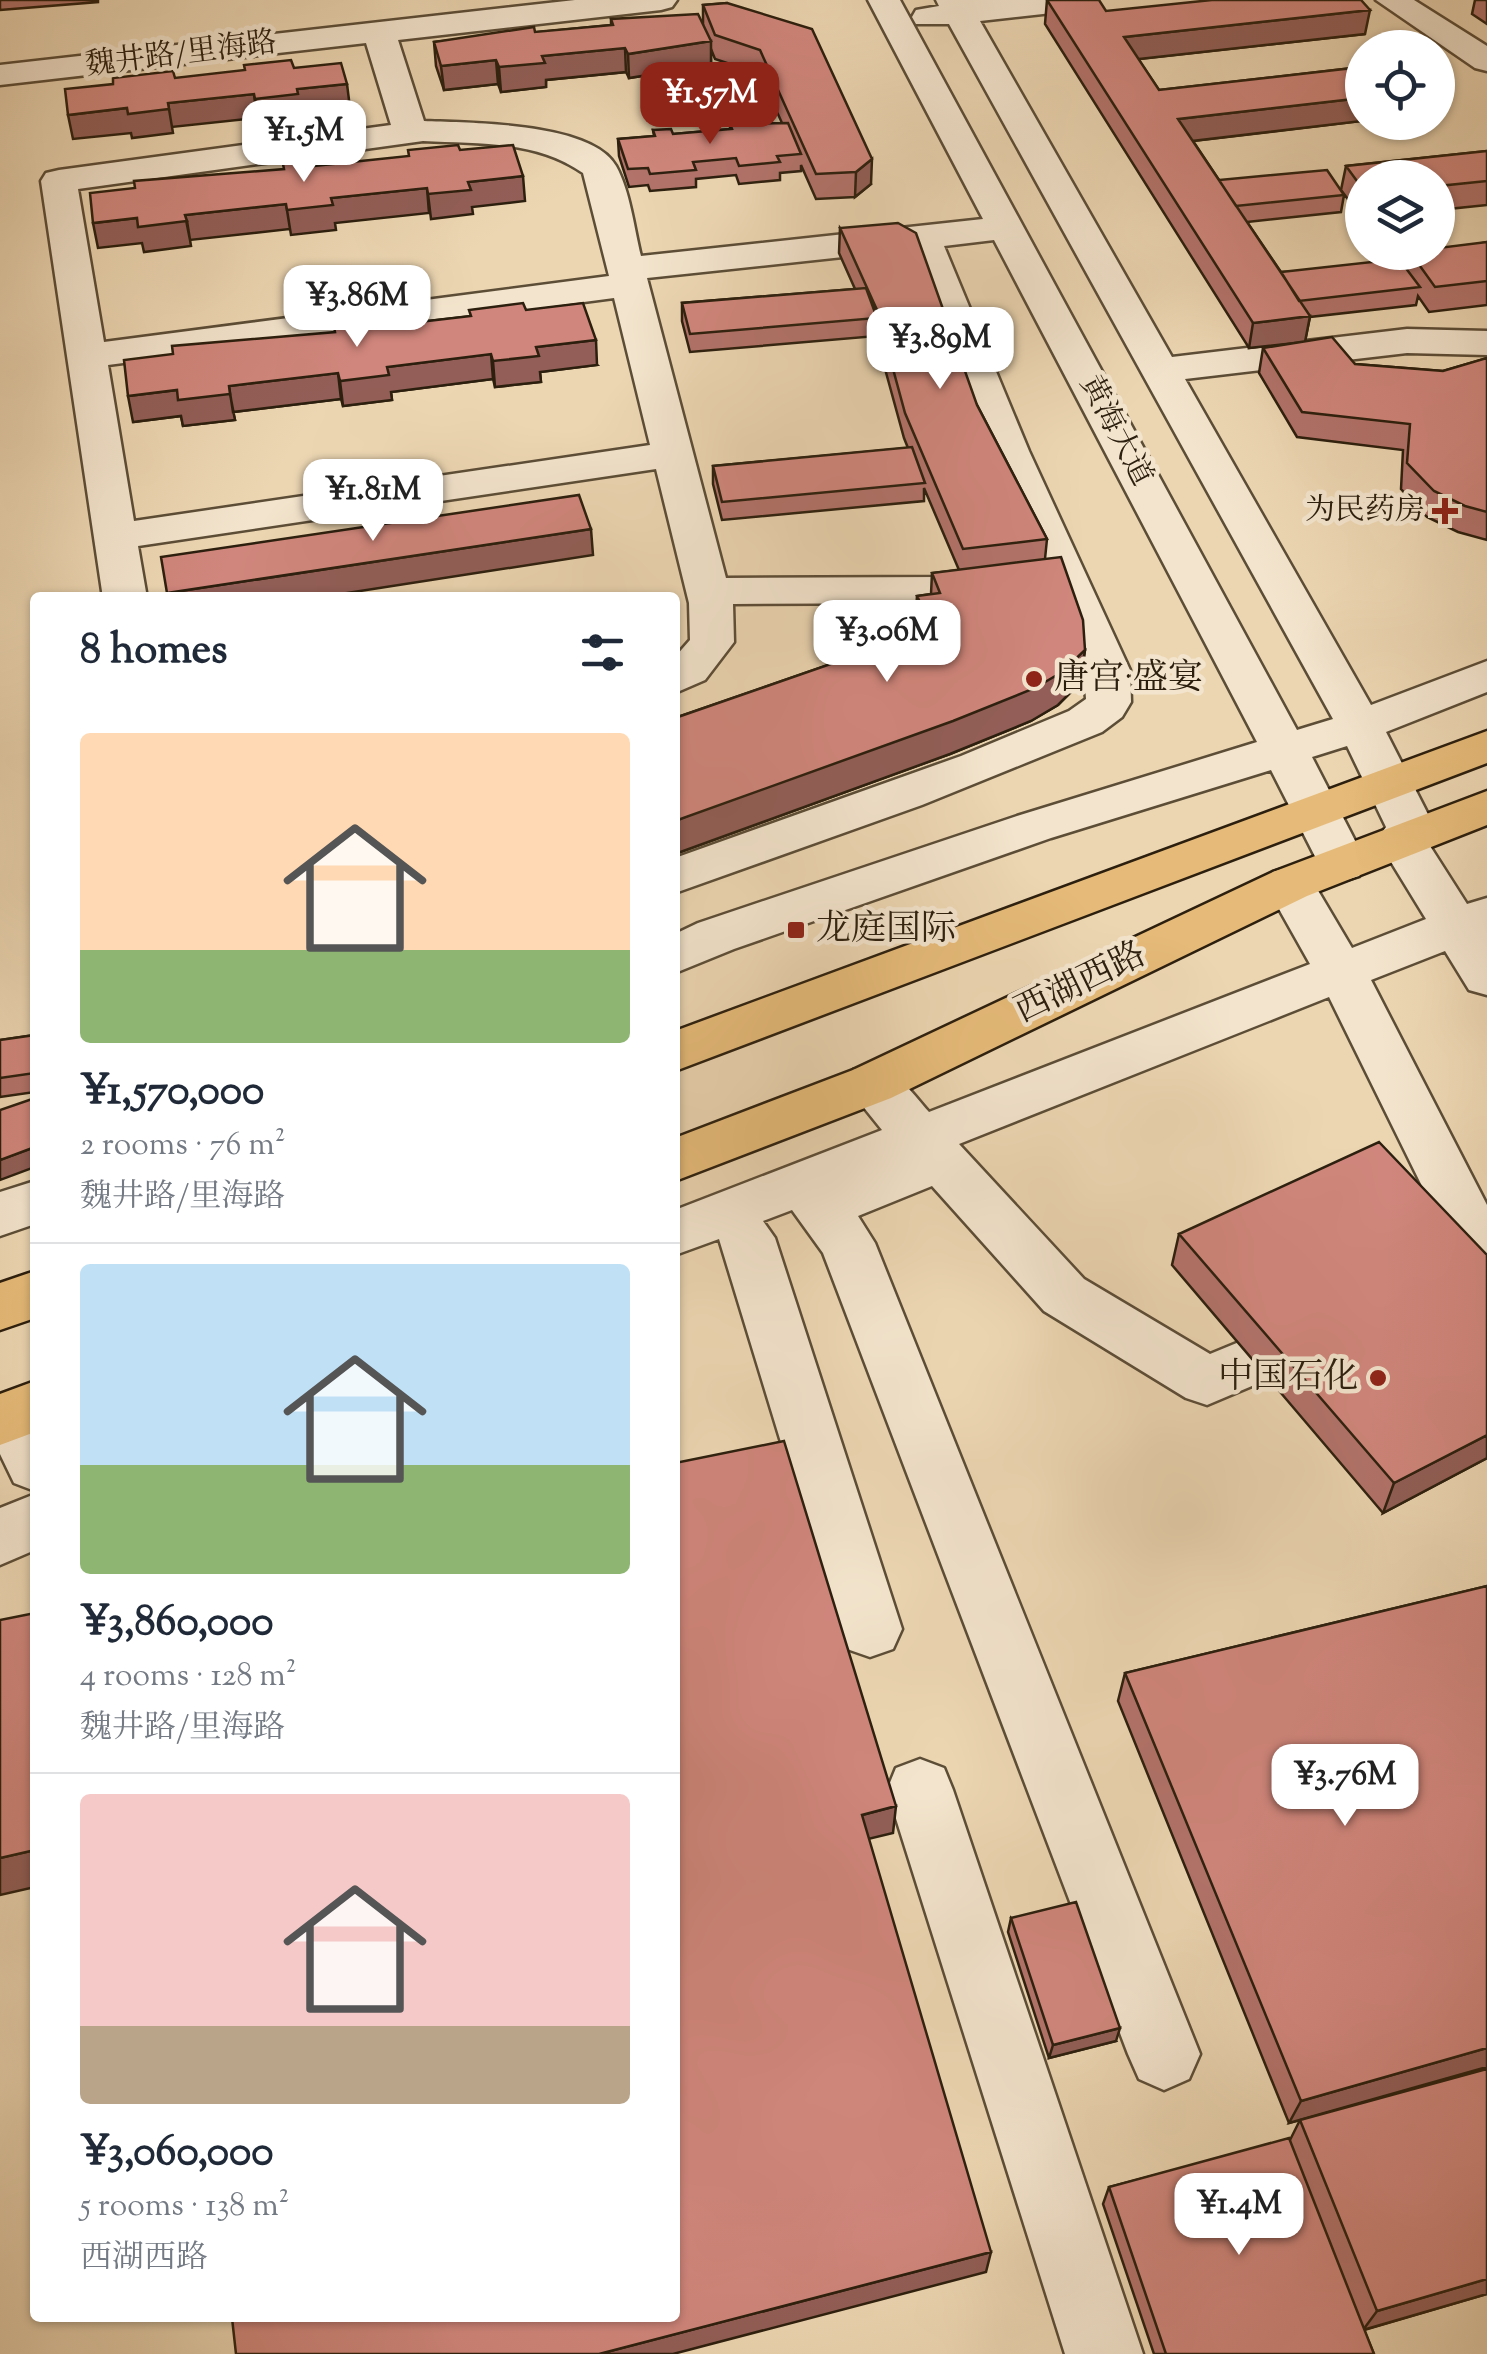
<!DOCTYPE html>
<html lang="en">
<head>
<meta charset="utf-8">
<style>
	:root { --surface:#fff; --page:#f6f6f7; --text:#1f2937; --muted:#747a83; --line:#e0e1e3; --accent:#8f2418 }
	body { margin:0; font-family:"Sorts Mill Goudy","Noto Serif SC",serif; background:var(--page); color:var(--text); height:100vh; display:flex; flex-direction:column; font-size:38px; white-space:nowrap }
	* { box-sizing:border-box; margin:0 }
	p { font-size:32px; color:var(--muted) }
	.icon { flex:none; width:55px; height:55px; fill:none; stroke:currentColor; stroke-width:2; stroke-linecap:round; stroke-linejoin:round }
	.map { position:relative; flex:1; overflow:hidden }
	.drawer { position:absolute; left:30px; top:592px; width:650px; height:1730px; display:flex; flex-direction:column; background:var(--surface); border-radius:10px; box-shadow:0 2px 8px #0004 }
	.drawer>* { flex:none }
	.fabs { position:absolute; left:1345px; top:30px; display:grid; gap:20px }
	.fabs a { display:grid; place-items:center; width:110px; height:110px; border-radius:50%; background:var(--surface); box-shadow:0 2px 8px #0004; font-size:50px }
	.price { position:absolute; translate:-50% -85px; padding:0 22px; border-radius:20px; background:#fff; color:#222; font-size:32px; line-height:65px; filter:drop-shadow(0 2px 5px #0008) }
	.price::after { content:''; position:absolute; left:50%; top:60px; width:30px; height:22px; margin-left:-15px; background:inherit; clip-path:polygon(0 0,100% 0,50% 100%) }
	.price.selected { background:var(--accent); color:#fff }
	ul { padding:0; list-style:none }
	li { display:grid; align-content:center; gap:20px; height:530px; padding:0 50px }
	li+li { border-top:2px solid var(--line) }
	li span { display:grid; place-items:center; height:310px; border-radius:10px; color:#555 }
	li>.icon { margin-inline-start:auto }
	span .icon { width:180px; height:180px; fill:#fffc; stroke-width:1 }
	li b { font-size:42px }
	h2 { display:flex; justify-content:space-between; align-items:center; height:120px; padding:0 50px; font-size:42px }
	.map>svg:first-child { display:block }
</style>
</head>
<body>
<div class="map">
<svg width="1487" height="2354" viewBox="0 0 1487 2354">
	<rect width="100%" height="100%" fill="#ecd6b2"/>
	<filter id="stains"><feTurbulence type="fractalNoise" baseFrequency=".002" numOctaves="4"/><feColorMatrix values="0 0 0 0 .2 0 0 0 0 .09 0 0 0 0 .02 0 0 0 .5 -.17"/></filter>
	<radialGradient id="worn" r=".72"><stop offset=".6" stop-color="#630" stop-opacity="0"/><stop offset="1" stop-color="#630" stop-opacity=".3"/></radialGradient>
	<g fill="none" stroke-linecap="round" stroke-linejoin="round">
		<defs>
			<path id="minor" d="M575,0h102l-5,7 -11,3 -263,30 26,81c45,2 168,1 192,45 14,25 18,62 25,90l342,-37 -115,-219h32l397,730 36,-11 -384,-695h-33l-4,-7 4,-7 23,-4 -3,-6h159l-5,7 -11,3 -99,11 192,336 235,-28 80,2v24l-80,-2 -222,26 186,326 116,-44v31l-101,40 52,102 -8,12 37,58 20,-6v97l-18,-5 -24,-39 -74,29 116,225v78l-59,25 -20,-7 -9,-16 9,-16 45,-20 -124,-252 -370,147 125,135 126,75 112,-46 20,6 9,17 -9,17 -135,57 -21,-7 -142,-87 -112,-125 -74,30 17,27 325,811 -11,25 -25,11 -25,-11 -11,-25 -305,-801 -31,-43 -29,11 12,17 127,391 -9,20 -23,8 -23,-8 -9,-20 -119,-390 -44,16v-45l207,-80 -37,-46 8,-14c37,-11 53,16 76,42l381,-148 -45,-80 8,-12 17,-5 17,5 45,76 74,-29 -49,-80 9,-12 -39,-81 -35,11 55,107 -8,12 -17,5 -17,-5 -54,-106 -220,68 -317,111 -59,24v-39l23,-11 319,-107 240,-74 -263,-502 -50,6 85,205 101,219 1,32 -9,15 -20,15 -180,73 -247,88v-35l286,-102 108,-45 17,-12 -2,-29 -97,-219 -79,-201 -261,28 79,300 216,-1 63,-6 15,4 7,9 -7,9 -78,10 -209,1 1,38 -29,38 -30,13v-36l15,-17 -1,-37 -33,-134 -518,77 9,52h-44l-62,-417 5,-8 13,-3 332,-45 -25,-82 -366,42v-20zM423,141c56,3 113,-1 160,32l26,103 -505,66 -26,-153zM614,298l36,147 -516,76 -26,-156z
				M1376,0h38l73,46v25l-12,-3z
				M35,1181v43l-35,12v-44z
				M13,1390l22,9v92l-21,-8 -14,-29v-59z
				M35,1494v56l-35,15v-57z
				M920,1759l24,9 9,22 190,564h-78l-178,-564 9,-22z"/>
			<path id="major" d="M1487,731v32l-812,308v-40z
				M1487,791v34l-180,71 -416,202 -216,83v-43l178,-68 420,-198z
				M35,1271v47l-35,12v-47z
				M35,1381v51l-35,13v-51z"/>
		</defs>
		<use href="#minor" stroke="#5c4d37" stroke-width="5"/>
		<use href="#major" stroke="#2c1f0e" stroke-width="5"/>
		<use href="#minor" fill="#f3e4cd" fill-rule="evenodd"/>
		<use href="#major" fill="#e6bb79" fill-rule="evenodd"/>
	</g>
	<path fill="#b3736b" stroke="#2c1f0e" stroke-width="2.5" d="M0,0h98v2l-98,8z
		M1047,0l59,11 259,23 -227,25 21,31 203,-23v54l-169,20 26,39 125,15 -3,17 -94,10 34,50 124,-5 4,-15h29l49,-10v63l-58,7 -11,-16 -2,9 -106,12 -5,24 50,23 88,7 44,-13v182l-29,-8 -31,-15 -26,-28 2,-39 -106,-13 -38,-64 4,-25 27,-5 -41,5 -204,-324z
		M1475,0h12v24l-15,-10z
		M727,3l144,181 -16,13 -39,2 -15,-34v6l-21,2v7l-41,4 -3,-9 -40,4v8l-46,4 -2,-6 -19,2 -10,-31 -1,-17 36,-3 -1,-6 20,4 57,-5v-5l52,-1 -22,-49 -45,-15 -4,-10v16l-82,13 -3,-6 -80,8v7l-45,5 -3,-8 -54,6 -8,-24 -2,-24 177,-17v-6l92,5v-19z
		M1487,151v54l-49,5v-32h-76v40l-21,-28 5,-24z
		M840,228l137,177 70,134 -2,20 40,91 -5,33 -22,22 -27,16 -81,33 -275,100v-136l214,-74 1,-12 25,-6 2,-30 14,-2 1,-21 27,-3 -35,-82v13l-202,19 -9,-36v-18l195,-18 -4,-10 -28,-102 -186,16 -8,-31v-18l173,-14 -16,-36z
		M526,310l71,55 -57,7 1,10 -46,5 -2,-8 -102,13 1,8 -49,6 -2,-7 -108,13 2,8 -52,6 -2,-10 -48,6 234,-94z
		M35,1035v57l-35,5v-57z
		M1179,1234l308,21v203l-104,55 -211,-248z
		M1487,1586v481l-177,51 177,-49v225l-123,36 10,24h-220l-51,-150 6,-17 181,-47 10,-20 -11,3 -171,-422 7,-28z
		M1011,1918l105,123 -67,17 -41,-126z"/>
	<path fill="#925e57" stroke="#2c1f0e" stroke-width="2.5" d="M1370,10l-5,24 -244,27 3,-24z
		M711,41v24l-82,13 -1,-24z
		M625,48l1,24 -80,8v7l-45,5 -2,-25 43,-11z
		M496,60l2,24 -54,6 -3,-24z
		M347,84l3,24 -49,5 1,6 -43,4 -4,-24 42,-10z
		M254,94l3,24 -85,9 -4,-24z
		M1362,98v23l-187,22 3,-24z
		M127,108l42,1 4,24 -41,5 -1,-5 -58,6 -5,-24z
		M872,159l-1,25 -16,13 1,-25z
		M523,176l2,25 -53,6 1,7 -42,5 -3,-25 40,-12z
		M427,188l2,25 -94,10 1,7 -45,5 -4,-25 44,-12z
		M286,204l4,25 -100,11 -5,-25z
		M137,218l50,3 4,25 -47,6 -2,-9 -44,5 -5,-25z
		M1310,316l-5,26 -56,6 4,-25z
		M596,340l1,25 -57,7 1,10 -46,5 -2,-26 43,-14z
		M491,354l2,25 -102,13 1,8 -49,6 -3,-25 47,-14z
		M338,373l3,26 -108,13 -4,-26z
		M177,390l53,4 5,26 -52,6 -2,-10 -48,6 -5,-26z
		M591,529l2,26 -278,43h-147l-1,-5z
		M945,604l-3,33 -22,3 3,-32z
		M1085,650l-5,33 -22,22 -27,16 -81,33 -275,100v-33z
		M35,1147v20l-35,13v-20z
		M1487,1435v23l-104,55 11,-30z
		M896,1806l-3,27 -33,8 2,-26z
		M35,1850v37l-35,8v-37z
		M1120,2028l-4,13 -67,17 4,-13z
		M1487,2048v19l-198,56 12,-22z
		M991,2252l-5,20 -313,82h-74z
		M1487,2279v15l-124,36 14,-19z"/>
	<path fill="#d0867c" stroke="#2c1f0e" stroke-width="2.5" d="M1047,0h52l7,11 106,-11h149l9,10 -246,27 35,53 203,-23v31l-184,21 132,197 -57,7z
		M727,3l85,26 60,130 -16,13 -40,2 -56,-124 -45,-15 -12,-30z
		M698,14l13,27 -83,13 -3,-6 -83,8 3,7 -46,4 -3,-7 -55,6 -7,-24 100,-15 1,5 78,-7 -2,-6z
		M291,60l3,8 47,-5 6,21 -50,5 1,5 -43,5 -1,-5 -86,9 1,6 -41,5 -1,-6 -59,7 -3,-26 48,-5v-6l60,-7 2,7 70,-8 -1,-5z
		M788,123l13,31 -24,2 3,6 -41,4 -3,-8 -43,4 3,8 -46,4 -2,-6 -20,1 -10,-30 37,-3 -2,-6 18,-1 2,5 59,-5 -2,-5z
		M458,145l2,5 53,-5 10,31 -55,6 3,8 -43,4 -1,-6 -96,10 2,7 -46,5 -1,-6 -101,11 2,6 -49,6 -1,-9 -44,5 -3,-30 45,-5 -1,-7 150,-12 -1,-5 30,-3v5l96,-10 -1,-6z
		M1487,151v30l-49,5v-8h-76v10l-16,-22z
		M1327,170l17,25 -108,11 -17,-26z
		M898,223l18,10 61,172 70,134 -84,10 -58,-136 -28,-103 -37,-82z
		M1487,242v39l-52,6 -25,-35h28v-4z
		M1399,259l21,28 -121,14 -18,-29z
		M866,288l11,30 -187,16 -8,-31z
		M523,303l3,7 57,-7 13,37 -60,7 3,9 -46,5 -2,-7 -104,13 2,8 -49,6 -2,-8 -109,13 1,8 -52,6 -1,-10 -49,6 -4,-36 49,-6 -1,-8 163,-14 -1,-6 32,-4 1,6 104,-12 -2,-6z
		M1332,337l23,27 88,7 44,-13v154l-22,-6 -31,-15 -27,-28 3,-39 -108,-12 -39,-64z
		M912,447l13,36 -203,19 -9,-36z
		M579,495l12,34 -424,64 -6,-36z
		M1061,557l22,63 2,30 -23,22 -27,16 -82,33 -278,100v-103l222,-77 -7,-9 60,-16 -5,-12 -22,4 -6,-12 23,-3 -8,-20z
		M35,1035v38l-35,5v-38z
		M35,1098v49l-35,13v-50z
		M1379,1142l108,113v180l-93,48 -215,-249z
		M784,1441l112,365 -34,9 129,437 -392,102h-363l-4,-36h443v-855z
		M1487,1586v462l-186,53 -176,-428z
		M35,1613v237l-35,8v-238z
		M1076,1902l44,126 -67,17 -42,-127z
		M1487,2069v210l-110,32 -77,-191z
		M1289,2138l85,216h-208l-57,-167z"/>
	<g fill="#8f2418" stroke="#f3e4cd" stroke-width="4">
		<path d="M1440 496h10v10h10v10h-10v10h-10v-10h-10v-10h10z"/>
		<circle cx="1034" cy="679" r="10"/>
		<rect x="786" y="920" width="20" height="20" rx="5"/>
		<circle cx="1378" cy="1378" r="10"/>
	</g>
	<g text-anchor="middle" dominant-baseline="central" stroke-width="9" stroke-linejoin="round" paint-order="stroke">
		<g font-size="30" fill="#2c1f0e" stroke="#f3e4cd">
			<text transform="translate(181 55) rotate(-7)">魏井路/里海路</text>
			<text transform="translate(1115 431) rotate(62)">黄海大道</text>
		</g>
		<g font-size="30" fill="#2c1f0e" stroke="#f3e4cd" text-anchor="end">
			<text x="1425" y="511">为民药房</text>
		</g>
		<g font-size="35" fill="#2c1f0e" stroke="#f3e4cd" text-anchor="start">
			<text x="1054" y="679">唐宫·盛宴</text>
			<text x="816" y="930">龙庭国际</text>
			<text x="1358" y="1378" text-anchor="end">中国石化</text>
		</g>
		<g font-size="35" fill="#2c1f0e" stroke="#f3e4cd">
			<text transform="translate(1081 984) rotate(-26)">西湖西路</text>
		</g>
	</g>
	<rect width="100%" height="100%" filter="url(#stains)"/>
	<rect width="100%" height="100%" fill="url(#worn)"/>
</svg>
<div class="fabs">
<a><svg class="icon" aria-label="locate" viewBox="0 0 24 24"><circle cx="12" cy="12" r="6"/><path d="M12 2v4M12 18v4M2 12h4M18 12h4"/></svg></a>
<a><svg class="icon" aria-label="layers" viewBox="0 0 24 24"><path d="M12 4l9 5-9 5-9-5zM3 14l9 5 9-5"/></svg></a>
</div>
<b class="price selected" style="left:710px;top:147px">¥1.57M</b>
<b class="price" style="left:304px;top:185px">¥1.5M</b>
<b class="price" style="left:357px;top:350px">¥3.86M</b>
<b class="price" style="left:940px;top:392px">¥3.89M</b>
<b class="price" style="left:373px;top:544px">¥1.81M</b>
<b class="price" style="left:887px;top:685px">¥3.06M</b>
<b class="price" style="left:1345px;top:1829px">¥3.76M</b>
<b class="price" style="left:1239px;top:2258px">¥1.4M</b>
<section class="drawer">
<h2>8 homes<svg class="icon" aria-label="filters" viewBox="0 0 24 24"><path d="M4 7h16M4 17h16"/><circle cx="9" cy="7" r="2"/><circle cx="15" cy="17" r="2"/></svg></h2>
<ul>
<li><span style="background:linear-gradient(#ffd9b3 70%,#8fb573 0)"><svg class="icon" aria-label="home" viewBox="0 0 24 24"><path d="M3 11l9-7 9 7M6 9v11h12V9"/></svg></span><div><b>¥1,570,000</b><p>2 rooms · 76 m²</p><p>魏井路/里海路</p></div></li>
<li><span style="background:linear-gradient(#bfe0f5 65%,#8fb573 0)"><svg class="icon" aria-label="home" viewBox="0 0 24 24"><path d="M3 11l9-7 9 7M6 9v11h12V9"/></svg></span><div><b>¥3,860,000</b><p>4 rooms · 128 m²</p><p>魏井路/里海路</p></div></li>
<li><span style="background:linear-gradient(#f6c9c9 75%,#b9a48a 0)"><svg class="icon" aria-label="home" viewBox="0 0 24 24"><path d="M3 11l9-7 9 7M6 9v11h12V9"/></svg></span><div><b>¥3,060,000</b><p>5 rooms · 138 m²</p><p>西湖西路</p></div></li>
</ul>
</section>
</div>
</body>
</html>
